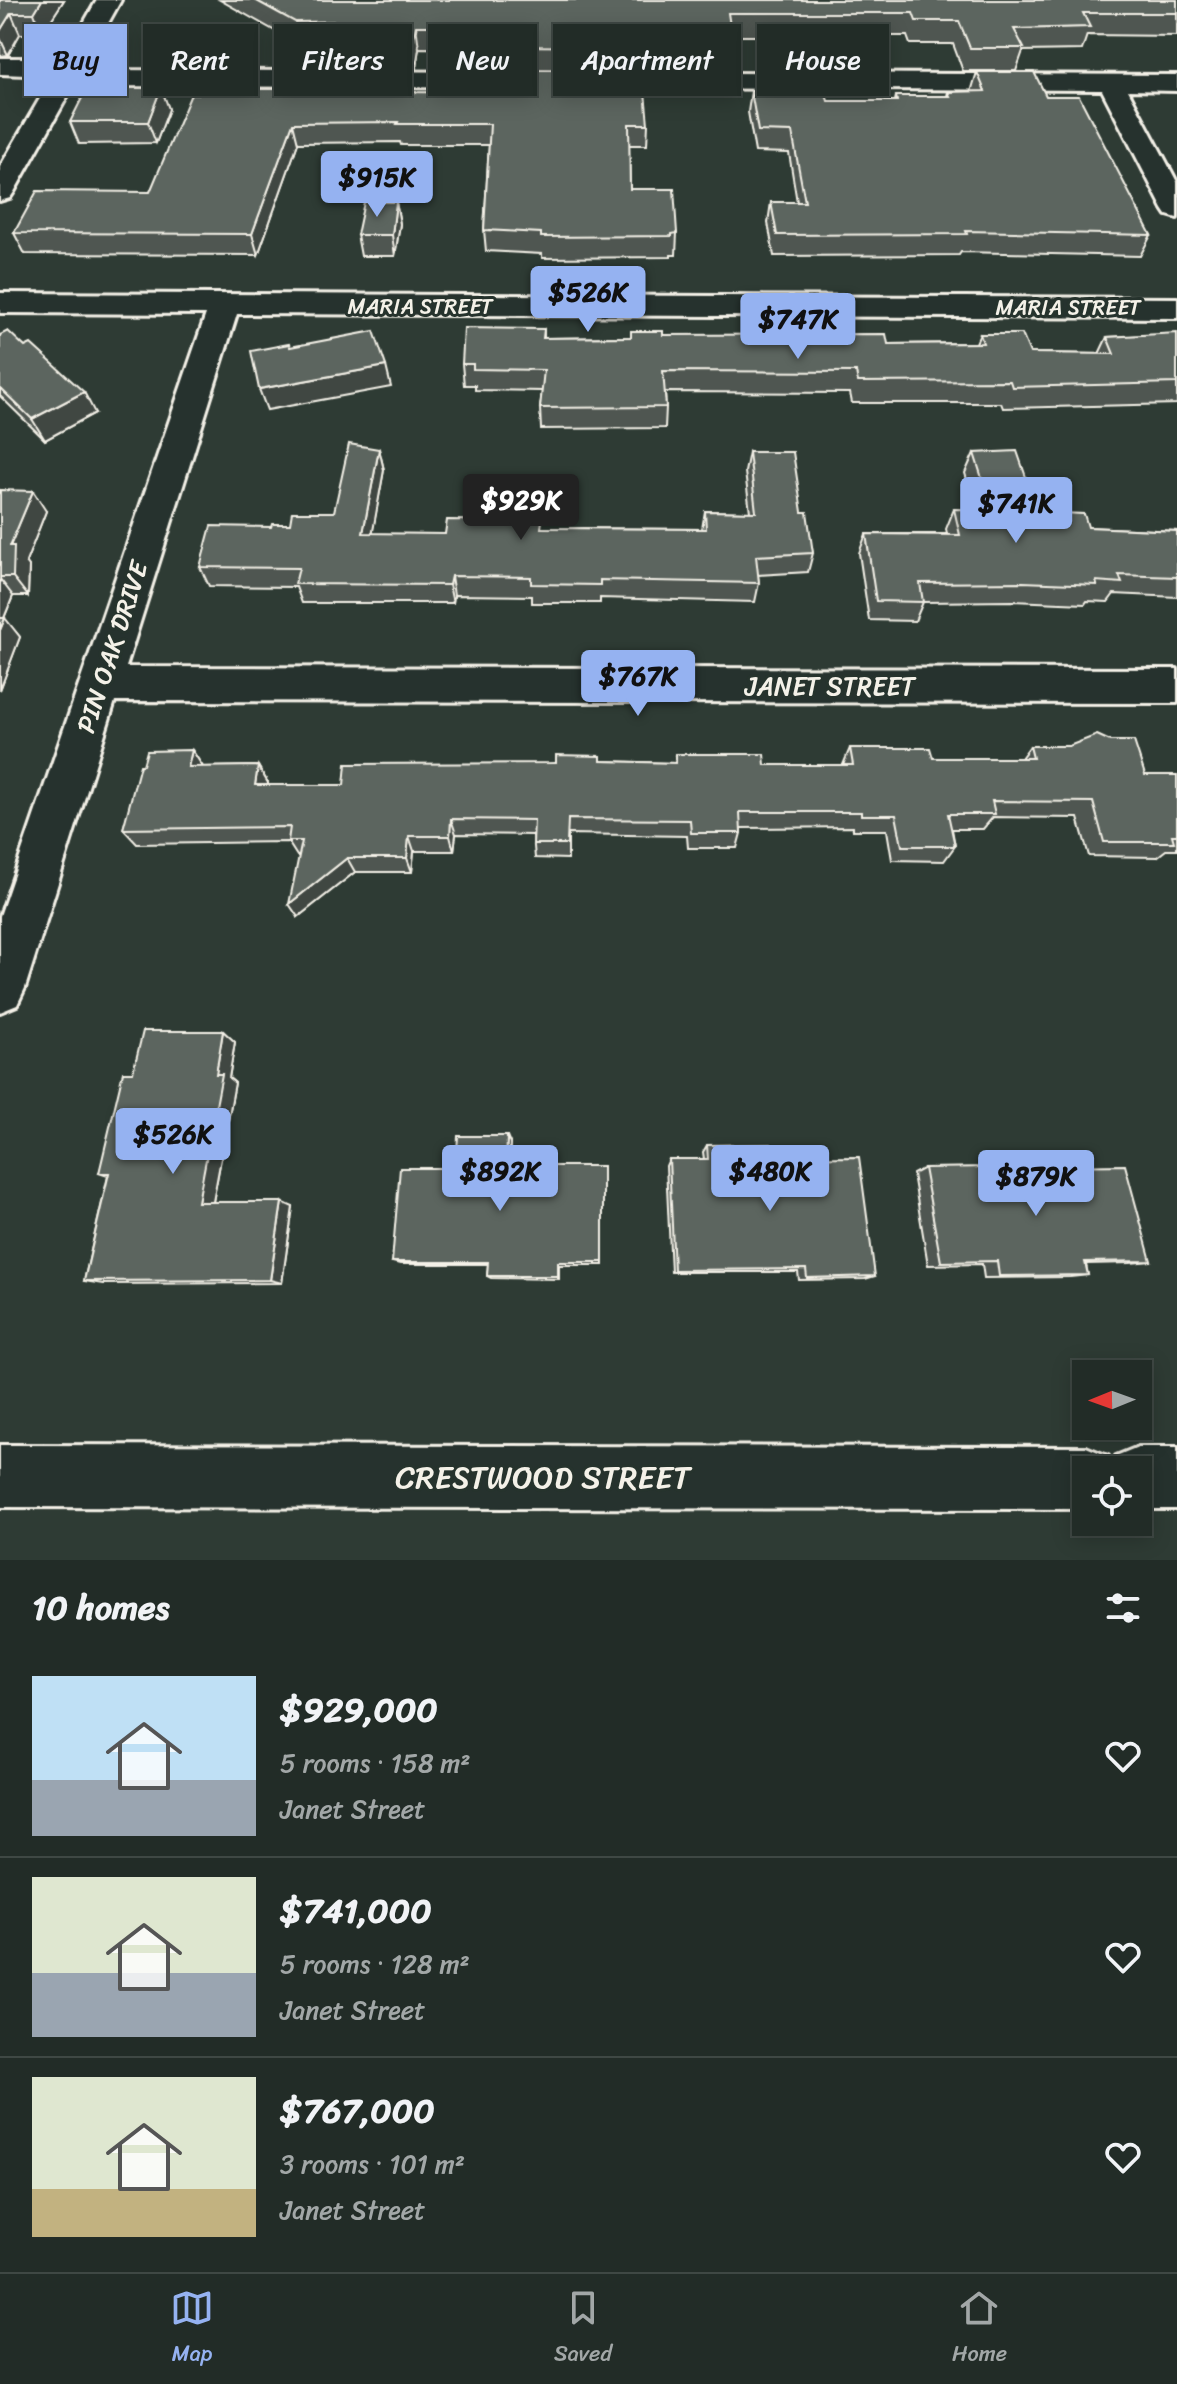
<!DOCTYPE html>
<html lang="en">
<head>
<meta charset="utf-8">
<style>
	:root { --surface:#222c27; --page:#2a342f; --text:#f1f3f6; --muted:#a2a7a7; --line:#3f4844; --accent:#95b2f1 }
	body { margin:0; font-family:Sriracha,sans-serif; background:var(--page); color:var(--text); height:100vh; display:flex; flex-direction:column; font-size:30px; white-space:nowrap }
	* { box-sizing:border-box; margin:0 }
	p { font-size:26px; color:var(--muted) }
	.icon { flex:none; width:44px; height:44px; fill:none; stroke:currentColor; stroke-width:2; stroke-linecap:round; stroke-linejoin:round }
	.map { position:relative; height:1560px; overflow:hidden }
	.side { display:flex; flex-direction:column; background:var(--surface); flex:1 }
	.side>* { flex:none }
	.banner { position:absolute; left:24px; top:24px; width:1130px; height:72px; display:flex; gap:16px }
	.needle { width:52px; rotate:269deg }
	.tools { position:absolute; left:1072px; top:1360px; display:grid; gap:16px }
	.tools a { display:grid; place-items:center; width:80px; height:80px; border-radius:0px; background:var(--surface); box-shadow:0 4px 20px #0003,0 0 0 2px var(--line); font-size:40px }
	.price { position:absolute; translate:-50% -68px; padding:0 18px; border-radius:8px; background:var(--accent); color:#111; font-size:26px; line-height:52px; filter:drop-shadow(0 2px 4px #0008) }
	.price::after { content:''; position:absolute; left:50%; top:48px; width:24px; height:18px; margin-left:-12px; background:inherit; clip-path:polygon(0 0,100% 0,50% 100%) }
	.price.active { background:#222; color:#fff }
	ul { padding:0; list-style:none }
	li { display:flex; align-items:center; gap:24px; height:200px; padding:0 32px }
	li+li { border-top:2px solid var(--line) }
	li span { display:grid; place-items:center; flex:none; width:224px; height:160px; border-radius:0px; color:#555 }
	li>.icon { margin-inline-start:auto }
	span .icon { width:96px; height:96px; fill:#fffc; stroke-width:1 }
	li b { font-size:34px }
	h2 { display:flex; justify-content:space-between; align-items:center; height:96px; padding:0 32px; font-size:34px }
	.tag { padding:0 28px; border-radius:0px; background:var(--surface); box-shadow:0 4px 20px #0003,0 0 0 2px var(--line); font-size:28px; line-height:72px }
	.tag.active { background:var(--accent); color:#111 }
	.tabs { display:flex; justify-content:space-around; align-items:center; height:112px; border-top:2px solid var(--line); background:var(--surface); font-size:22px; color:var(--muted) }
	.tabs a { display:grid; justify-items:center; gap:4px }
	.tabs .active { color:var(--accent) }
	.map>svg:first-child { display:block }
</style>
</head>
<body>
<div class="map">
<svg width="1177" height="1560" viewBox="0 0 1177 1560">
	<rect width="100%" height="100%" fill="#2e3b34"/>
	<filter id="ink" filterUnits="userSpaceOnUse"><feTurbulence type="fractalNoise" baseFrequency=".0125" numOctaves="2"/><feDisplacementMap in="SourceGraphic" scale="16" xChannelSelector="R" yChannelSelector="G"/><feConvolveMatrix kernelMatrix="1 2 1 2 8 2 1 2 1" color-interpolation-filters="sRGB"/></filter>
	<g filter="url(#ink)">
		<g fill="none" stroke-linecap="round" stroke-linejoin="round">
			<defs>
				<path id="minor" d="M97,0h24l-38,68 13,2 1081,5v16l-49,-1 49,92v36l-10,-3 -4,-6 -61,-119 -1006,-4 -20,-5 -62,111 -4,6 -10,3v-34l53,-91 -53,-2v-16h39l22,5z
					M0,293l1177,5v20l-940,-4 -111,353 1051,2v34l-1062,-2 -90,287 -8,17 -17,7v-96l206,-602 -206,-1z
					M0,1445l1086,2 22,9 4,9 4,-9 22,-9h39v62h-39v-39h-52v39l-1086,-2z"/>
			</defs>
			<use href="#minor" stroke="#f4f1e8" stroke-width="6"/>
			<use href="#minor" fill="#26332d" fill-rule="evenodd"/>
		</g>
		<path fill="#4f5751" stroke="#f4f1e8" stroke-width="2" d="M0,0h64l-22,34h-22l-12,21 -8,1z
			M220,0h957v36l-90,-1 -5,15 -59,1 -7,20h-53l-10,-27h-43l-3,-8h-178l-2,13 -86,1 -1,20 -142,-1 -1,-20 -78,-1 -3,20h-58l-4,-24 -54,1z
			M409,70l3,22 236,32 -1,21h-18l1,44 47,44 -1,22h-5v2l-129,1v-4l-56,-3 -2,-21 5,-85h-88l-1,-3 -102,1 -40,112 -233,-1 -11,-21 136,-41 83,-98 111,-5z
			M977,72l69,24 105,139 -11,21 -179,-4 -2,3 -185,1 -6,-33 3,-21h26l-8,-49 -34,-1 -7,-40 3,-21 77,10h67l1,-5h51l1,-4h23z
			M161,88l8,21 -13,34 -77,1 -9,-22z
			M396,202l4,22 -5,32h-34l-4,-21z
			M544,329v9l87,-1 32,-2 225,9 88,-1 4,-9 50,19 69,1 8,-17 70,-3v70l-174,4 -2,-5h-149l-2,-10 -185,-1 1,15 -1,21 -124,1 -1,-21 2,-17 -67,-1v-5h-11l-2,-21z
			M0,335l25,12 70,66 -50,27 -45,-44z
			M379,449l5,21 -12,64h73l97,-6 160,1 3,-18 45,1 -5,-40 4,-20 53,60 11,41 -5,19 -50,3 1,8 -4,19 -155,-4v5h-68v-7l-78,-1 -1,8h-151l-6,-16 -87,-1 -9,-19 71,-40 19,-3 44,-12z
			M974,453l64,59 50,15 89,4v66l-63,-3 -6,8 -21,-1 -2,3 -73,-3 -89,1 -8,19 -46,-1 -10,-67 7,-19h81l-1,-5 8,-20 22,1 -11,-37z
			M0,490l46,21 -20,51 3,4 -1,30h-15l-9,22 16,19 -20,53z
			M1030,746l115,29h32v75h-11l-9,7 -68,-1 -11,-38 -85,-1 -10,12h-31l3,17 -11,15 -52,-1 -5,-30h-34v-3l-112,1v5l-4,15h-49l-1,-12 -119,-2v25l-33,-1 -2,-23 -77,-1 -2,17h-40l-2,21h-57l-57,45 1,-61h-2l-9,-14 -151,2 -14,-15 20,-64 49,-15 11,17 55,-1 10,17v2h76l212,-22 45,-2 74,2 1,-9 89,11h78l7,-17 83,10h88z
			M223,1031l12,11 -6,36 6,5 -22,119 80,5 -11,76 -179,1 -19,-3 24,-105 -9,-3 34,-101z
			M510,1143l-1,23 94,96v3h-44v14l-68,-1 -4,-2 1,-12h-88l-8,-2 64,-94z
			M707,1145l65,13 103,118 -10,3 -66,1 -1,-8h-127l-5,-106 3,-7h35l-1,-7z
			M924,1168l227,93 -21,2 -44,1 2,11 -18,2 -86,1 -2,-14 -54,1 -15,-91z"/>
		<path fill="#404742" stroke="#f4f1e8" stroke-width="2" d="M42,0h22l-22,34 -8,-21z
			M11,13l9,21 -12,21 -8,-17v-7z
			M416,26l3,22 -3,20 -4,-22z
			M409,70l3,20 -4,23 -3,-21z
			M161,88l8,21 -13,34 -8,-21z
			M293,123l5,20 -40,112 -6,-21z
			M396,202l4,22 -5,32 -3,-21z
			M386,366l5,21 -124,23 -8,-21z
			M84,392l11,21 -50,27 -13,-21z
			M379,449l5,21 -15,83 -6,-20z
			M33,491l13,20 -20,51 3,4 -1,30 -15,-19 -3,-31z
			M451,576l3,19 -1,8 -4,-18z
			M0,579l13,17 -13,32z
			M5,618l15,19 -20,53v-60z
			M192,750l11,17h-15z
			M258,766l10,17 -3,18 -10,-16z
			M451,819l5,15 -2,17 -4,-15z
			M409,836l5,15 -2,21 -5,-14z
			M347,858l8,14 -57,45 -9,-13z
			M223,1031l12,11 -6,36 6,5 -23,124 -14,-5 18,-128z
			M507,1136l3,7 -1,29 -3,-6z
			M282,1202l11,5 -11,76 -12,-3z"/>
		<path fill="#5c655e" stroke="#f4f1e8" stroke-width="2" d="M0,0h42l-8,13h-23l-11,18z
			M255,0h922v13h-94l7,14 -76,2 10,19h-54l-11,-27h-43l-3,-8h-185l2,13 -91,1 2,20 -144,-1 1,-20h-82l-4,20 -58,-1 6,-24 -65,1z
			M349,69l60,1 -4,22 87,1 3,-23h148l5,54h-19l1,65h44l3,44 -5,1v2l-131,1v-4l-57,-3 6,-106h-93l1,-2 -105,1 -41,111 -238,-1 23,-42 113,1 41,-98h42l21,-2 1,-3h89z
			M977,72h57l12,24h33l72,139 -185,-4 1,3 -190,1 -6,-33h34l-13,-70 -34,-1 -7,-40h74l3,10h69l-1,-5h54l-2,-4 37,-1z
			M87,88h74l-13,34h-78z
			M364,202h32l-4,33h-35z
			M464,328l80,1 -1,9 88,-1v-6h32v4l223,-1 2,10 95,-1 -3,-9h42l8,19 84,1 -7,-17 70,-4v50l-165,4 -2,-6 -152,1 -2,-10 -193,-1 3,36 -126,1 4,-38 -71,-1v-5h-11z
			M8,331l17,16 6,-3 53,48 -52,27 -32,-31v-53z
			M374,331l12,35 -127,23 -8,-38 38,-7 1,3z
			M349,444l30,5 -16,84 82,1 2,-14 95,1 -1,7 165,1 -1,-18 51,1 -7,-60h44l9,60h5l6,41 -57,3 3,27 -159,-3v5l-69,-1v-7l-80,-1 -2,9 -154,-1 4,-16 -99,-1 11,-41 60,1 1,-3h18l2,-12h42z
			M1017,451l21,61 46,2 4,13 89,4v46l-58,-2 3,8 -26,-2 1,4 -74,-3 -103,1 3,19 -47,-1 -10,-67 94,1 -6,-26 38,1 -18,-57z
			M0,490l33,1 -23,55h4l-1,31h-13z
			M0,618h5l-5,12z
			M1097,735l13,6h24l11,34h32v60h-5l2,7h-70l-11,-40 -101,-1 3,13h-47l7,32h-53l-6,-31h-35v-3h-121l1,21h-50l-1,-13 -122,-1 -1,25h-34l1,-24 -83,-1 -1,17h-41l-2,22h-60l-58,46 13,-63h-14l2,-14 -167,2 17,-64h3l4,-14 45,-1 -4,17 70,-1 -3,19h89l2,-21 210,-1v-8l45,1v5l75,2v-9h88l1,11h88l-3,-17h80l3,10h100l-3,-12h39z
			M143,1031h80l-7,43h6l-24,128h84l-12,78 -186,1 25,-108h-10l24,-101h10z
			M458,1136h49l-1,30h97v96h-45v14h-71l1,-14h-96l8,-94h56z
			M771,1144l1,14 87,-1 16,119 -68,2 -1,-9 -132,1 -5,-111h39l-1,-14z
			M1125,1165l26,96 -66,1 3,13 -89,1 -2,-15 -56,1 -17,-94z"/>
	</g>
	<g text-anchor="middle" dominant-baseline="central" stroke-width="6" stroke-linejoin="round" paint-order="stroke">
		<g font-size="22" fill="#f4f1e8" stroke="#26332d">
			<text x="420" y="306">MARIA STREET</text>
			<text x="1068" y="307">MARIA STREET</text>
		</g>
		<g font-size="26" fill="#f4f1e8" stroke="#26332d">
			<text transform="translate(112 647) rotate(-72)">PIN OAK DRIVE</text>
			<text x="830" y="686">JANET STREET</text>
		</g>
		<g font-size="32" fill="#f4f1e8" stroke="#26332d">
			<text x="543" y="1477">CRESTWOOD STREET</text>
		</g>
	</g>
</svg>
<div class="tools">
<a><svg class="needle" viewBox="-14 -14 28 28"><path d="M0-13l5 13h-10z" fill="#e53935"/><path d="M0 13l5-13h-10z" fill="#a2a7a7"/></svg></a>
<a><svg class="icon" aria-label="locate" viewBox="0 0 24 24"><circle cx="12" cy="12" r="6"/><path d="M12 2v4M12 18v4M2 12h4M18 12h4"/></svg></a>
</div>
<b class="price" style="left:377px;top:219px">$915K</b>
<b class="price" style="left:588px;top:334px">$526K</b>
<b class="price" style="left:798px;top:361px">$747K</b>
<b class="price active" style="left:521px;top:542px">$929K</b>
<b class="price" style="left:1016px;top:545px">$741K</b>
<b class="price" style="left:638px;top:718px">$767K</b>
<b class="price" style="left:173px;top:1176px">$526K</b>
<b class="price" style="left:500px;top:1213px">$892K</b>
<b class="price" style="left:770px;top:1213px">$480K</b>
<b class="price" style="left:1036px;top:1218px">$879K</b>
<div class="banner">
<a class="tag active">Buy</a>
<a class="tag">Rent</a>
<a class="tag">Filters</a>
<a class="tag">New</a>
<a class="tag">Apartment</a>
<a class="tag">House</a>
</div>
</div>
<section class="side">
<h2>10 homes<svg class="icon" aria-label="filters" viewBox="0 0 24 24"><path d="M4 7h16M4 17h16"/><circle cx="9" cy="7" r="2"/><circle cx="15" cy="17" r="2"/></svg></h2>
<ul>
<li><span style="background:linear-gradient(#bfe0f5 65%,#9aa5b1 0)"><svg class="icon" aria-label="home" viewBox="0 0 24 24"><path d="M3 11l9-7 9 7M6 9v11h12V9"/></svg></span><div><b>$929,000</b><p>5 rooms · 158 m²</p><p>Janet Street</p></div><svg class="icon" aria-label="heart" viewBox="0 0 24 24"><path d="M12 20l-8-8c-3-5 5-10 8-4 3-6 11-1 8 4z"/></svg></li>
<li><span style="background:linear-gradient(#dfe7d0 60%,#9aa5b1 0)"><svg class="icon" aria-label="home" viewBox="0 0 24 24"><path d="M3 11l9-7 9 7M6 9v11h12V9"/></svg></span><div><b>$741,000</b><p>5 rooms · 128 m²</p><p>Janet Street</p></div><svg class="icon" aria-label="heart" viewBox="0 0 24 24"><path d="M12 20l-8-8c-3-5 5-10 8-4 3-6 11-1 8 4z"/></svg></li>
<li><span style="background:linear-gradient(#dfe7d0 70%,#c2b280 0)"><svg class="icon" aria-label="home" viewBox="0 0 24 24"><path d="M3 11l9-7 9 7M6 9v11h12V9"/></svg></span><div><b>$767,000</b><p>3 rooms · 101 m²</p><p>Janet Street</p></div><svg class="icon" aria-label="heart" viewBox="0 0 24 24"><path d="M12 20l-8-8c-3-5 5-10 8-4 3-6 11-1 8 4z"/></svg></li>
</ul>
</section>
<nav class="tabs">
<a class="active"><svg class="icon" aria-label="map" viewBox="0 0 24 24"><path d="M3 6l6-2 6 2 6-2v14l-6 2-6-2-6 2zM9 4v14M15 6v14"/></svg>Map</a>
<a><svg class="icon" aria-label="saved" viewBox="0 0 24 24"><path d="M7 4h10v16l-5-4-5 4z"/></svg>Saved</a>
<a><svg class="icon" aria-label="home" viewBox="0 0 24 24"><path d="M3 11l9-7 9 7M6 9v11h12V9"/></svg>Home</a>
</nav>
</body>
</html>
